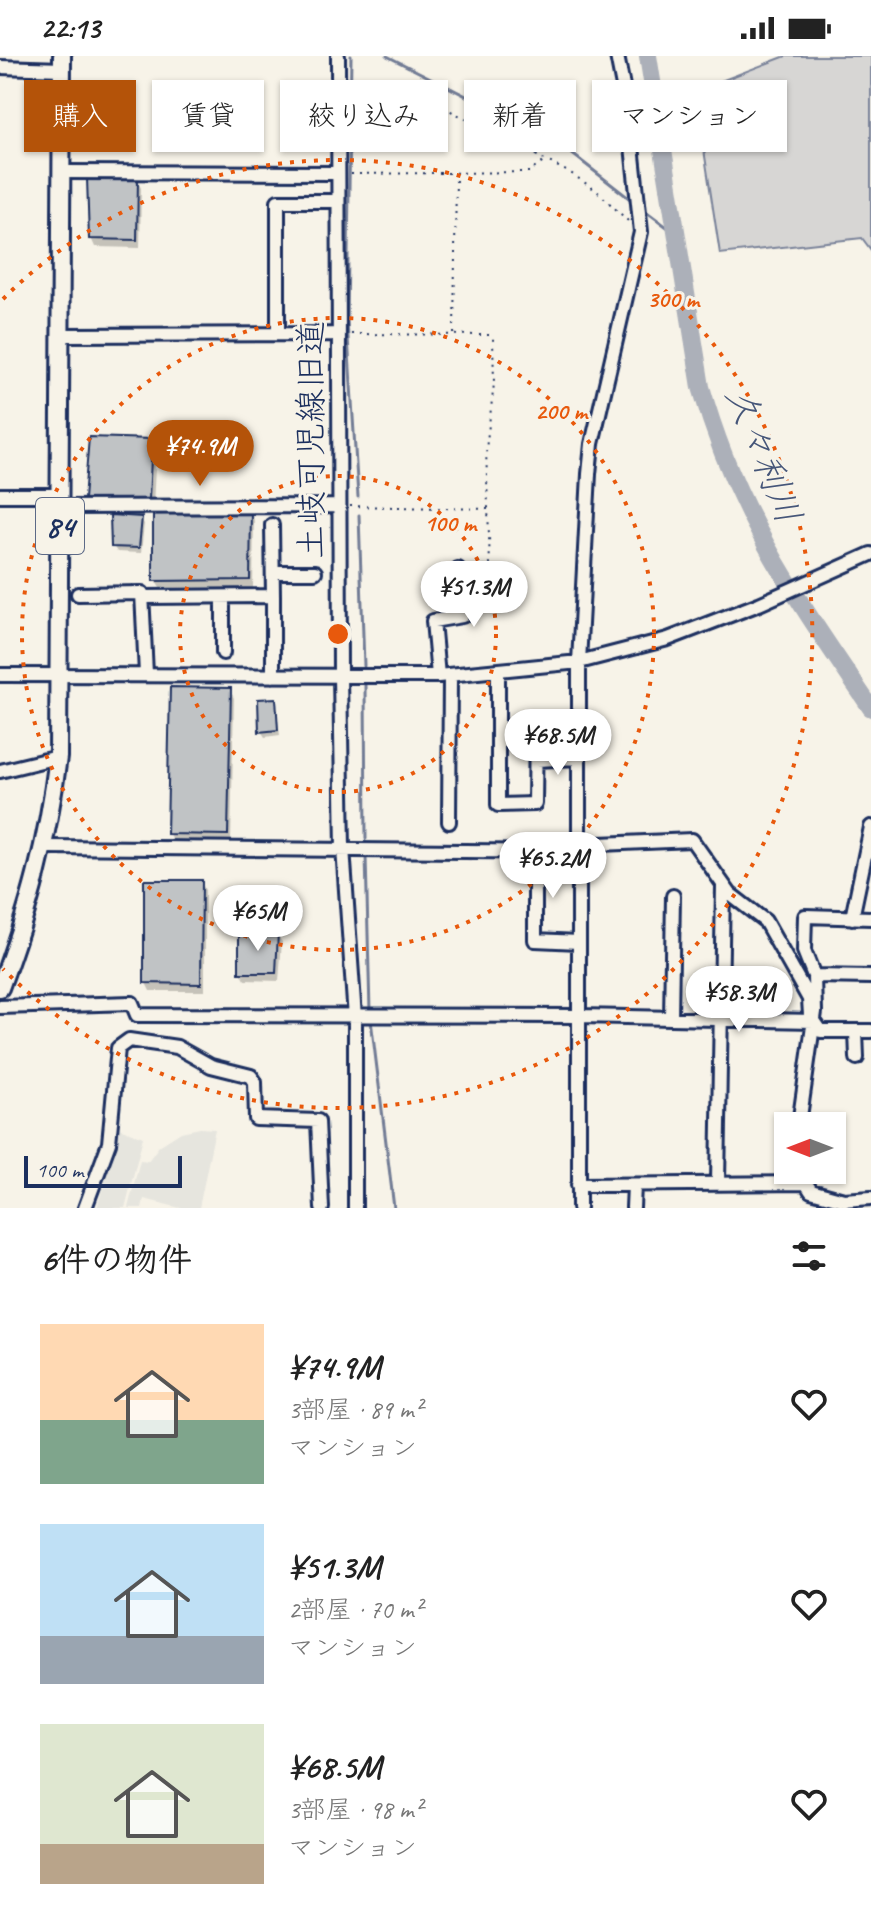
<!DOCTYPE html>
<html lang="ja">
<head>
<meta charset="utf-8">
<style>
	:root { --surface:#fff; --page:#f2f2f2; --text:#222; --muted:#767676; --accent:#b45309 }
	body { margin:0; font-family:Caveat,"Klee One",sans-serif; background:var(--page); color:var(--text); height:100vh; display:flex; flex-direction:column; font-size:30px; white-space:nowrap }
	* { box-sizing:border-box; margin:0 }
	p { font-size:26px; color:var(--muted) }
	.icon { flex:none; width:44px; height:44px; fill:none; stroke:currentColor; stroke-width:2; stroke-linecap:round; stroke-linejoin:round }
	.map { position:relative; height:1152px; overflow:hidden }
	.panel { display:flex; flex-direction:column; background:var(--surface); flex:1 }
	.panel>* { flex:none }
	.guide { position:absolute; left:24px; top:24px; width:824px; height:72px; display:flex; gap:16px }
	.needle { width:52px; rotate:270deg }
	.tools { position:absolute; left:774px; top:1056px; display:grid; gap:16px }
	.tools a { display:grid; place-items:center; width:72px; height:72px; border-radius:0px; background:var(--surface); box-shadow:0 2px 6px #0004; font-size:40px }
	.scale { position:absolute; left:24px; bottom:20px; width:158px; box-sizing:border-box; padding-left:8px; border:4px solid #1b2f5e; border-top:0; font-size:22px; line-height:28px; white-space:nowrap; color:#1b2f5e; -webkit-text-stroke:6px #f7f3e8; paint-order:stroke }
	.price { position:absolute; translate:-50% -68px; padding:0 18px; border-radius:28px; background:#fff; color:#222; font-size:26px; line-height:52px; filter:drop-shadow(0 2px 4px #0008) }
	.price::after { content:''; position:absolute; left:50%; top:48px; width:24px; height:18px; margin-left:-12px; background:inherit; clip-path:polygon(0 0,100% 0,50% 100%) }
	.price.current { background:var(--accent); color:#fff }
	ul { padding:0; list-style:none }
	li { display:flex; align-items:center; gap:24px; height:200px; padding:0 40px }
	li span { display:grid; place-items:center; flex:none; width:224px; height:160px; border-radius:0px; color:#555 }
	li>.icon { margin-inline-start:auto }
	span .icon { width:96px; height:96px; fill:#fffc; stroke-width:1 }
	li b { font-size:34px }
	h2 { display:flex; justify-content:space-between; align-items:center; height:96px; padding:0 40px; font-size:34px }
	.chip { padding:0 28px; border-radius:0px; background:var(--surface); box-shadow:0 2px 6px #0004; font-size:28px; line-height:72px }
	.chip.current { background:var(--accent); color:#fff }
	.status { display:flex; justify-content:space-between; align-items:center; height:56px; padding:0 40px; background:var(--surface); direction:ltr }
	.status svg { height:22px; fill:currentColor }
	.map>svg:first-child { display:block }
</style>
</head>
<body>
<div class="status"><b>22:13</b><svg viewBox="0 0 49 12"><path d="M0 12V9h3v3zM5 12V6h3v6zM10 12V3h3v9zM15 12V0h3v12zM26 1h20v11H26zM47 4h2v5h-2z"/></svg></div>
<div class="map">
<svg width="871" height="1152" viewBox="0 0 871 1152">
	<rect width="100%" height="100%" fill="#f7f3e8"/>
	<filter id="ink" filterUnits="userSpaceOnUse"><feTurbulence type="fractalNoise" baseFrequency=".0125" numOctaves="2"/><feDisplacementMap in="SourceGraphic" scale="16" xChannelSelector="R" yChannelSelector="G"/><feConvolveMatrix kernelMatrix="1 2 1 2 8 2 1 2 1" color-interpolation-filters="sRGB"/></filter>
	<g filter="url(#ink)">
		<path fill="#e6e5de" d="M119,1072l24,9 -18,71h-28z
			M200,1072l15,1 -16,79h-19l-36,-9 -2,9h-14l12,-48 8,1 11,-15 22,-14z"/>
		<path fill="#d7d6d4" stroke="#798299" stroke-width="2" d="M786,0h85v194l-9,-12 -142,16 -25,-163z"/>
		<path fill="#0003" d="M137,124l4,8 -1,60 -45,-1 -4,-9z
			M151,385l5,8 -3,57h-62l-5,-8z
			M250,456l4,8 -1,68h-93l-5,-8z
			M141,463l3,5 -3,29 -24,-1 -4,-6z
			M230,634l4,8 -3,145 -58,-1 -4,-8z
			M275,644l5,35 -15,2 -4,-6z
			M201,826l4,8v101h-55l-4,-8z
			M277,879l5,7 -3,39 -34,-1 -4,-8z"/>
		<g fill="none" stroke-linecap="round" stroke-linejoin="round">
			<path stroke="#727c95" stroke-width="3" d="M351,0l-4,265 11,176
				M387,0l170,86 77,60
				M643,153l32,24
				M359,459l5,151
				M365,629l1,154
				M366,800l4,156
				M371,964l23,188"/>
			<path stroke="#acb0b9" stroke-width="18" d="M648,0l53,331c36,129 96,212 170,321"/>
		</g>
		<path fill="#c0c3c5" stroke="#1b2f5e" stroke-width="2" d="M87,122h51l-1,62 -48,-1z
			M89,381l63,2 -3,60h-65z
			M251,454l-1,70 -97,1v-70z
			M110,459l32,2 -3,31 -28,-1z
			M170,631l61,1 -3,147 -61,-1z
			M276,642l2,32 -19,2 -1,-33z
			M144,824h58l-1,104 -57,-1z
			M278,876l-2,41h-37v-39z"/>
		<g fill="none" stroke-linecap="round" stroke-linejoin="round">
			<defs>
				<path id="minor" d="M338,0l2,620 3,172 12,170v190
					M0,11l62,2
					M63,116l274,1
					M278,278v-133h59
					M61,279l276,-1
					M0,439h61
					M60,451l279,-1
					M272,469l1,71
					M273,516h42
					M78,538l64,-1 4,81
					M145,541l128,-1v80
					M223,541v56
					M498,616v133l37,-1 1,-84
					M0,619l438,1 141,-14 89,-23 91,-35 112,-50
					M438,620l-5,-55 29,-5 -4,-47
					M536,704l42,-2
					M0,715l58,-14
					M449,766l1,-146
					M577,789l115,-5 38,54 35,27 44,78 1,16 11,16h50
					M45,791l532,5
					M535,795v89l44,2
					M852,862l19,-91
					M814,920l57,1
					M0,951l132,-4 5,12 443,1 234,5
					M671,962l2,-122
					M856,975l1,27
					M802,1070l-2,-9 15,-105 -1,-36 -10,-25 1,-35 66,2
					M806,1114v13l5,8 33,9 27,-2
					M718,1127l5,-297
					M578,1129l228,-2
					M85,1152l24,-65 9,-95 11,-8 48,7 34,19 40,10 4,6 1,37 62,2 4,87
					M579,1152v-546l10,-188 3,-30 49,-212 -12,-115 -12,-61
					M633,1152l1,-23"/>
				<path id="major" d="M0,932c30,-82 47,-143 58,-231l4,-701"/>
			</defs>
			<use href="#minor" stroke="#1b2f5e" stroke-width="18"/>
			<use href="#major" stroke="#1b2f5e" stroke-width="22"/>
			<path stroke="#1b2f5e" stroke-width="2" stroke-dasharray="2 6" stroke-linecap="butt" d="M401,29l171,89 25,17 31,30
				M351,118l178,-2 16,-11
				M351,278l139,1 3,3 1,46 -8,65 4,116 -21,3
				M454,278l2,-160
				M350,450l138,3"/>
			<use href="#minor" stroke="#f7f3e8" stroke-width="12"/>
			<use href="#major" stroke="#f7f3e8" stroke-width="16"/>
		</g>
	</g>
	<g fill="none" stroke="#e8590c" stroke-width="4" stroke-dasharray="4 8">
		<circle cx="338" cy="578" r="158"/>
		<circle cx="338" cy="578" r="316"/>
		<path d="M3 243A474 474 0 1 1 3 913"/>
	</g>
	<g text-anchor="middle" dominant-baseline="central" stroke-width="6" stroke-linejoin="round" paint-order="stroke">
		<rect fill="#f7f3e8" stroke="#5d6a87" stroke-width="2" x="36" y="442" width="48" height="56" rx="6"/>
		<g font-size="32" font-weight="bold" fill="#1b2f5e">
			<text x="60" y="470">84</text>
		</g>
		<g font-size="34" fill="#1b2f5e" stroke="#f7f3e8">
			<text transform="translate(310 384) rotate(-90)">土岐可児線旧道</text>
		</g>
		<g font-size="36" font-style="italic" fill="#465679" stroke="#f7f3e8">
			<text transform="translate(764 399) rotate(68)">久々利川</text>
		</g>
	</g>
	<circle cx="338" cy="578" r="12" fill="#e8590c" stroke="#f7f3e8" stroke-width="4"/>
	<g font-size="24" text-anchor="middle" font-weight="bold" fill="#e8590c" stroke="#f7f3e8" stroke-width="6" stroke-linejoin="round" paint-order="stroke">
		<text x="673" y="251">300 m</text>
		<text x="561" y="363">200 m</text>
		<text x="450" y="475">100 m</text>
	</g>
</svg>
<div class="tools">
<a><svg class="needle" viewBox="-14 -14 28 28"><path d="M0-13l5 13h-10z" fill="#e53935"/><path d="M0 13l5-13h-10z" fill="#767676"/></svg></a>
</div>
<div class="scale">100 m</div>
<b class="price current" style="left:200px;top:432px">¥74.9M</b>
<b class="price" style="left:474px;top:573px">¥51.3M</b>
<b class="price" style="left:558px;top:721px">¥68.5M</b>
<b class="price" style="left:553px;top:844px">¥65.2M</b>
<b class="price" style="left:258px;top:897px">¥65M</b>
<b class="price" style="left:739px;top:978px">¥58.3M</b>
<div class="guide">
<a class="chip current">購入</a>
<a class="chip">賃貸</a>
<a class="chip">絞り込み</a>
<a class="chip">新着</a>
<a class="chip">マンション</a>
</div>
</div>
<section class="panel">
<h2>6件の物件<svg class="icon" aria-label="filters" viewBox="0 0 24 24"><path d="M4 7h16M4 17h16"/><circle cx="9" cy="7" r="2"/><circle cx="15" cy="17" r="2"/></svg></h2>
<ul>
<li><span style="background:linear-gradient(#ffd9b3 60%,#7fa58c 0)"><svg class="icon" aria-label="home" viewBox="0 0 24 24"><path d="M3 11l9-7 9 7M6 9v11h12V9"/></svg></span><div><b>¥74.9M</b><p>3部屋 · 89 m²</p><p>マンション</p></div><svg class="icon" aria-label="heart" viewBox="0 0 24 24"><path d="M12 20l-8-8c-3-5 5-10 8-4 3-6 11-1 8 4z"/></svg></li>
<li><span style="background:linear-gradient(#bfe0f5 70%,#9aa5b1 0)"><svg class="icon" aria-label="home" viewBox="0 0 24 24"><path d="M3 11l9-7 9 7M6 9v11h12V9"/></svg></span><div><b>¥51.3M</b><p>2部屋 · 70 m²</p><p>マンション</p></div><svg class="icon" aria-label="heart" viewBox="0 0 24 24"><path d="M12 20l-8-8c-3-5 5-10 8-4 3-6 11-1 8 4z"/></svg></li>
<li><span style="background:linear-gradient(#dfe7d0 75%,#b9a48a 0)"><svg class="icon" aria-label="home" viewBox="0 0 24 24"><path d="M3 11l9-7 9 7M6 9v11h12V9"/></svg></span><div><b>¥68.5M</b><p>3部屋 · 98 m²</p><p>マンション</p></div><svg class="icon" aria-label="heart" viewBox="0 0 24 24"><path d="M12 20l-8-8c-3-5 5-10 8-4 3-6 11-1 8 4z"/></svg></li>
</ul>
</section>
</body>
</html>
